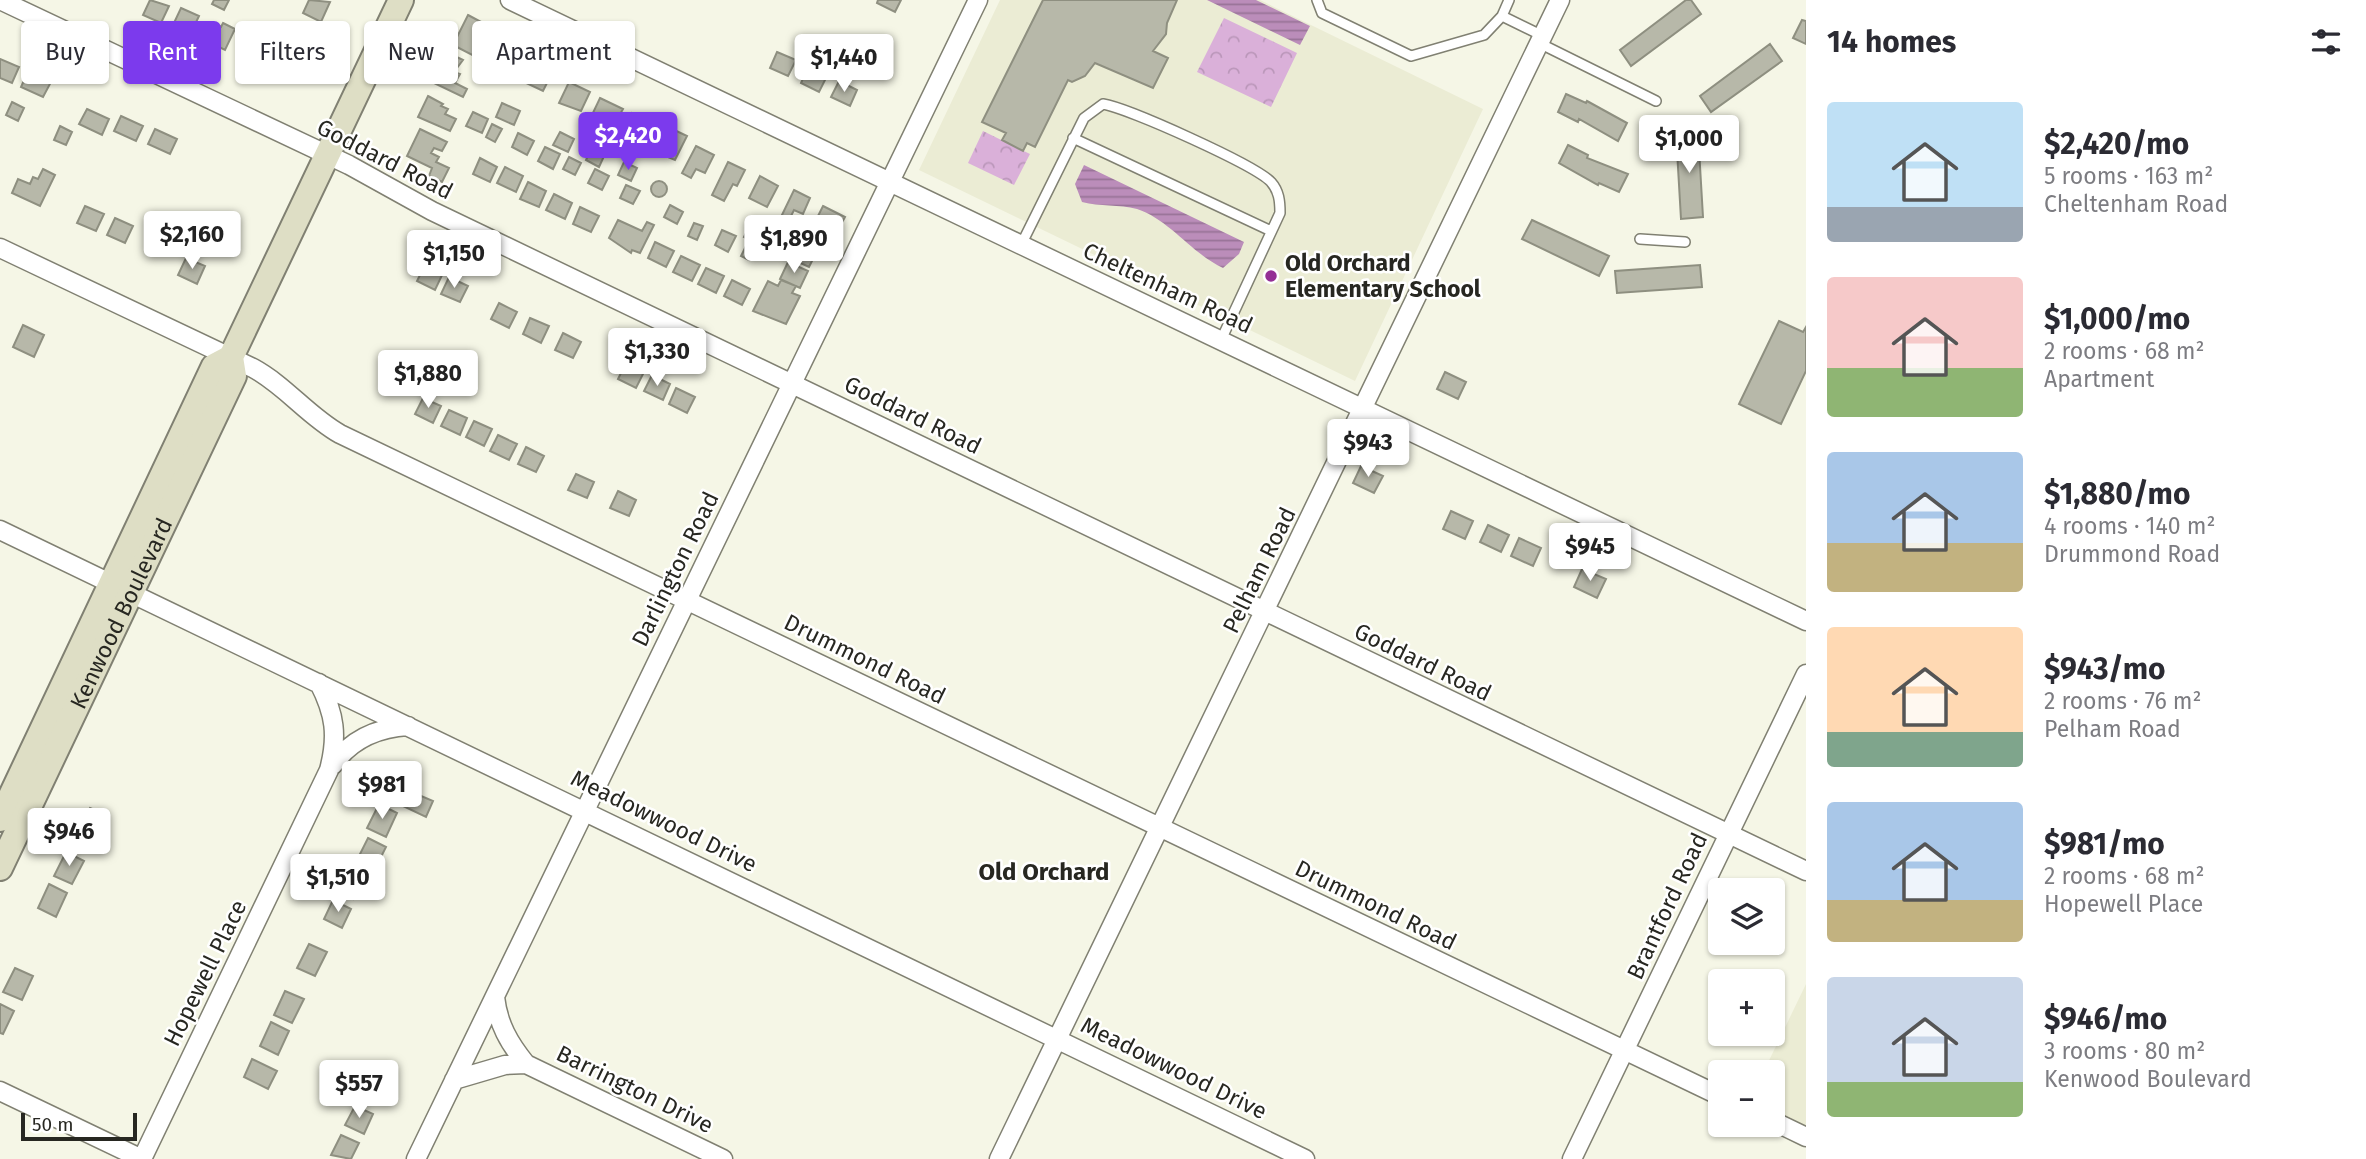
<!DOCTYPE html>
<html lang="en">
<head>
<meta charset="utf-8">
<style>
	:root { --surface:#fff; --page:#f2f2f3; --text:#2b2b33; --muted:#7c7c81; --accent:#7c3aed }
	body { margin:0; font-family:"Fira Sans",sans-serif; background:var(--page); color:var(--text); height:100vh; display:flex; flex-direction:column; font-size:26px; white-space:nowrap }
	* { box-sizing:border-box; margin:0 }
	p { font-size:23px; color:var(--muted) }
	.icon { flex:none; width:38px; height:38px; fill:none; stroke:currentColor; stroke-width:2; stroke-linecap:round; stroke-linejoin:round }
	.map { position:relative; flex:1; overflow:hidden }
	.sheet { display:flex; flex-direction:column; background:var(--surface); width:560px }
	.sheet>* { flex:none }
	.banner { position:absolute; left:21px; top:21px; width:665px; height:63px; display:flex; gap:14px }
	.buttons { position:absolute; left:1708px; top:878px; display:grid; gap:14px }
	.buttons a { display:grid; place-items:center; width:77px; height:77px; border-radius:7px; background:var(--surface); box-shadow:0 2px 5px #0004; font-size:35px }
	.scale { position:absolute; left:21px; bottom:18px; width:116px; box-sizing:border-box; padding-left:7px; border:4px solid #272721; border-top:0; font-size:19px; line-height:24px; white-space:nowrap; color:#272721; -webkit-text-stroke:5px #fff; paint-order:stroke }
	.price { position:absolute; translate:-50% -60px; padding:0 16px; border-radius:7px; background:#fff; color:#222; font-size:23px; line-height:46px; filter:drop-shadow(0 2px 4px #0008) }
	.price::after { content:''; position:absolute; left:50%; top:42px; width:21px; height:16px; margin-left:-10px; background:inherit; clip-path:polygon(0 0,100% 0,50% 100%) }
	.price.current { background:var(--accent); color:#fff }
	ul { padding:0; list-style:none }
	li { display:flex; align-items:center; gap:21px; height:175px; padding:0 21px }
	li span { display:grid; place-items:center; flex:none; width:196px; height:140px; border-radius:7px; color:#555 }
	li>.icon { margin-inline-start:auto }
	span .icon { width:84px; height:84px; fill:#fffc; stroke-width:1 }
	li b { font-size:30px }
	h2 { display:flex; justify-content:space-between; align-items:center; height:84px; padding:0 21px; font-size:30px }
	.chip { padding:0 24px; border-radius:7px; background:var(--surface); box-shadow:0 2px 5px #0004; font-size:24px; line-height:63px }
	.chip.current { background:var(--accent); color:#fff }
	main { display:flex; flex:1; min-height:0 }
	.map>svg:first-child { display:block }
</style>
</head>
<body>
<main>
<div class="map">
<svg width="1806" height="1159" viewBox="0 0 1806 1159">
	<defs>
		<pattern id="park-crowns" width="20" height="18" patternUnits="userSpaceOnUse" patternTransform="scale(1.75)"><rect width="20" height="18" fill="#dab0d9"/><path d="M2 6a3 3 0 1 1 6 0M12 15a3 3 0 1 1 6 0" fill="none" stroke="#bb97ba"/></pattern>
		<pattern id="water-rules" width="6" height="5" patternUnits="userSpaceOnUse" patternTransform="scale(1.75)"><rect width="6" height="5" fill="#bb8dba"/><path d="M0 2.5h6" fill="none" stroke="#987397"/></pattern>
	</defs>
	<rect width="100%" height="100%" fill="#f5f6e6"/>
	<path fill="#ebecd4" d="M1000,0h260l223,109 -128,272 -436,-211z
		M1806,984v153l-33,-16v-48h-10z"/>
	<path fill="url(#park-crowns)" d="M1224,18l73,35 -26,54 -74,-35z
		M983,131l47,23 -16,31 -46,-22z"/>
	<path fill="url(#water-rules)" d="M1207,0h49l54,26 -10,19z
		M1084,165l160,77 -5,12 -16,14c-32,-15 -53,-48 -86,-59 -18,-5 -37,-2 -55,-7l-7,-18z"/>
	<path fill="#b7b8a9" stroke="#8e8f80" stroke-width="2" d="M150,0l19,6 -8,17 -18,-8z
		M214,0h15l-5,10 -12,-6z
		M309,0l21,2 -9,20 -18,-9z
		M878,0h23l-6,12 -18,-9z
		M1043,0h134l-10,23 -1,11 -13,17 15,7 -15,30 -58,-25 -10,13 -13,6 -4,-2 -33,67 -8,-4 -4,8 -21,-11 4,-7 -24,-11z
		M1686,0h5l10,14 -70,52 -11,-16z
		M181,8l18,8 -8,17 -18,-8z
		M468,15l15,8 -5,11 4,1 -3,7 6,3 -7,13 -25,-13z
		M1802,20l4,1v23l-13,-6z
		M223,23l12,6 -10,21 -18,-9 8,-17 6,3z
		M1770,44l12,17 -71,51 -11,-16z
		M777,52l19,8 -8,16 -18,-8z
		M448,53l15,7 -9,12 6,2 -5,9 12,6 -4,8 -29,-14z
		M0,59l19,8 -7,16 -12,-5z
		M531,63l21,10 -9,18 -21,-10z
		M808,67l19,9 -8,16 -18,-9z
		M28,71l23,11 -8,15 -22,-10z
		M839,81l18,9 -7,16 -19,-9z
		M569,82l21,10 -9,19 -22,-8z
		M1566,94l20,9 1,-2 40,22 -9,18 -39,-22 -1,3 -20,-10z
		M428,96l15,8 -2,2 7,3 -3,5 11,5 -6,12 -32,-14z
		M600,98l23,11 -5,9 -4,-2 -3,6 -8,-4 -2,4 -10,-5z
		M12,102l12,6 -6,13 -12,-6z
		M502,103l18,8 -6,14 -18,-8z
		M87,109l22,10 -7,16 -23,-11z
		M473,112l15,7 -6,14 -16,-7z
		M632,113l18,8 -13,28 -17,-11z
		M121,116l22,10 -7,15 -22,-10z
		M492,124l10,5 -7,13 -9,-5z
		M60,126l12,6 -6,13 -12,-5z
		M668,127l19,9 -12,24 -12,-5 3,-6 -11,-8 5,-11 5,2z
		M155,129l22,10 -7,15 -22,-10z
		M420,129l27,13 -5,9 -8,-3 -3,5 8,4 -3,5 13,6 -7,14 -13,-6 3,-8 -25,-12z
		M560,132l14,7 -6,13 -15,-7z
		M1698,132l5,85 -22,2 -5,-86z
		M518,133l16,8 -7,14 -15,-8z
		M1568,145l20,10 -1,3 41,16 -9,18 -20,-9 -1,2 -39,-22z
		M696,146l18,9 -9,18 -9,-4 -5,9 -9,-5z
		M545,147l15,7 -7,15 -15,-8z
		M592,147l13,7 -6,13 -13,-7z
		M569,157l12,6 -6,12 -12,-6z
		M480,158l17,9 -7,15 -17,-8z
		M624,162l13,6 -6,13 -13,-6z
		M728,162l17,8 -8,16 -4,-2 -9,17 -12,-6z
		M505,167l18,9 -7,16 -19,-9z
		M43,169l12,6 -15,31 -28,-13 6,-14 12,5 3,-7 5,2z
		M595,169l14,7 -7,14 -14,-7z
		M760,176l18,10 -11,21 -18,-9z
		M651 189a8 8 0 1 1 16 0a8 8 0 1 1-16 0Z
		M528,182l18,9 -7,16 -19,-8z
		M626,185l14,6 -7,13 -13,-6z
		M794,190l16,8 -7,16 -9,-4 -5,10 -8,-3z
		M554,194l18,9 -7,16 -19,-9z
		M670,205l13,7 -6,12 -13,-7z
		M85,206l19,8 -8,17 -19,-8z
		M823,206l22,11 -7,13 -4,-3 -3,6 -18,-7z
		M580,207l19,9 -8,16 -18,-8z
		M115,218l18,8 -8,17 -18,-8z
		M618,220l24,11 5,-9 7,3 -14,28 -8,-3 -1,3 -22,-15z
		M1532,220l77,36 -10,20 -77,-37z
		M694,223l9,3 -6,14 -9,-4z
		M750,225l13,6 -6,12 -13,-6z
		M783,228l16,7 -8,17 -16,-8z
		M722,230l14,6 -8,16 -13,-7z
		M655,242l19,9 -8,16 -18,-9z
		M748,242l8,4 -7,14 -8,-4z
		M803,247l13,6 -7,14 -13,-6z
		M681,256l19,9 -8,16 -19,-9z
		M186,258l19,8 -8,18 -19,-9z
		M788,262l20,9 -8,17 -20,-9z
		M425,265l18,8 -8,17 -18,-9z
		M1700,265l2,22 -85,6 -2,-22z
		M706,268l18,8 -8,17 -18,-9z
		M449,277l19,9 -8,16 -19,-8z
		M732,280l18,9 -8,16 -18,-9z
		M781,280l15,6 -4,7 8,3 -14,28 -33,-13 15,-30 10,5z
		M499,303l18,9 -8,16 -18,-9z
		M530,318l19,8 -8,17 -18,-9z
		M1779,321l24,11 3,-5v44l-25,53 -42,-20z
		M23,325l21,10 -10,22 -21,-10z
		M563,333l18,9 -8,16 -18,-8z
		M626,363l18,9 -8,16 -18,-9z
		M1445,372l21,10 -8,17 -21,-10z
		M652,375l18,9 -7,16 -19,-9z
		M676,388l19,9 -8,16 -18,-9z
		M423,398l18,8 -8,17 -18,-9z
		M449,410l18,8 -7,17 -19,-9z
		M474,421l18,8 -8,17 -18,-9z
		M498,435l19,9 -8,16 -19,-9z
		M526,447l18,9 -8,16 -18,-8z
		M1361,466l22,10 -9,17 -21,-10z
		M576,474l18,8 -7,16 -19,-8z
		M618,491l18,9 -7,16 -19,-8z
		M1451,511l22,10 -8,18 -22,-10z
		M1488,525l21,10 -8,17 -21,-10z
		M1519,538l22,10 -8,18 -22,-10z
		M1582,569l24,10 -9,19 -23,-11z
		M392,775l25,12 -5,11 5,2 2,-5 14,6 -7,16 -44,-21z
		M379,804l18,9 -11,24 -19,-9z
		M90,808l18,8 -12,24 -18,-8z
		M368,838l18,9 -12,24 -18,-9z
		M66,852l18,9 -12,23 -18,-8z
		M347,867l18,8 -12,24 -18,-8z
		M49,884l18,9 -11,24 -18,-9z
		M333,900l18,9 -9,19 -18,-9z
		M309,944l18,8 -12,24 -18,-8z
		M15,968l18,8 -11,24 -19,-8z
		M285,991l19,8 -12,24 -18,-8z
		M0,1004l14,7 -11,23 -3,-1z
		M271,1022l18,9 -11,24 -18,-9z
		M252,1059l25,12 -9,18 -24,-12z
		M370,1075l18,9 -9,19 -18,-8z
		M355,1106l18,8 -9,20 -19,-9z
		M341,1135l18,8 -8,16 -20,-4z"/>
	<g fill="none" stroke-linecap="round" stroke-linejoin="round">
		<defs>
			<path id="lane" d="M1317,0l5,13 89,43 73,-21 18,-19
				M1509,0l-7,16 41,20
				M1539,43l117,58
				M1073,138l198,93
				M1640,239l45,3
				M1021,245l63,-127 19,-14c25,4 152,61 168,78 8,9 9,19 9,31l-59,127"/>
			<path id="street" d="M0,0l349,165 83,46 1374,660
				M510,0l1296,621
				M0,248l253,120c33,18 55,48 87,66l1380,662
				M0,530l1305,629
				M333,765c18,-26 44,-37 75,-39
				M495,997c3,27 14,46 31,67
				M454,1080l51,-15 21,-1 197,95
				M0,1091l142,68
				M1773,1121l33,16
				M142,1159l187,-389c9,-34 6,-56 -10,-87
				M416,1159l562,-1159
				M999,1159l561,-1159
				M1572,1159l234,-485"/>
			<g id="secondary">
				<path d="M0,819l214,-453 17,-9"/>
				<path id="s1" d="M0,868l234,-492 -3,-19 170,-357"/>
			</g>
		</defs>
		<use href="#lane" stroke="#808072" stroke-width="12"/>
		<use href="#street" stroke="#808072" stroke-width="21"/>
		<use href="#secondary" stroke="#808072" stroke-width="28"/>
		<use href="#lane" stroke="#fff" stroke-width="9"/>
		<use href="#street" stroke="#fff" stroke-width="18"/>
		<use href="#secondary" stroke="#dedec5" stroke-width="24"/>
	</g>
	<circle fill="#942f95" stroke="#fff" stroke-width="2.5" cx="1271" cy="276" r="7"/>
	<g text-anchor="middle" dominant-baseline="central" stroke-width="5" stroke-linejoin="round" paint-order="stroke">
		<g font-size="23" fill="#272721" stroke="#fff">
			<text transform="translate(385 159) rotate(27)">Goddard Road</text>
			<text transform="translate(1168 288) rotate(25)">Cheltenham Road</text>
			<text transform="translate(913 415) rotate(26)">Goddard Road</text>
			<text transform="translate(675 569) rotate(-64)">Darlington Road</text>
			<text transform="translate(1259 570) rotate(-64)">Pelham Road</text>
			<text stroke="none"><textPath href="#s1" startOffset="282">Kenwood Boulevard</textPath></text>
			<text transform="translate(865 659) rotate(26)">Drummond Road</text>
			<text transform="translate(1423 662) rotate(26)">Goddard Road</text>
			<text transform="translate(664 821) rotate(26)">Meadowwood Drive</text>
			<text transform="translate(1376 905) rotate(26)">Drummond Road</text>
			<text transform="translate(1667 906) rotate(-65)">Brantford Road</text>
			<text transform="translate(205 973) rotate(-64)">Hopewell Place</text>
			<text transform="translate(1174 1068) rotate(26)">Meadowwood Drive</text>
			<text transform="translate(635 1089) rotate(26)">Barrington Drive</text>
		</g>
		<g font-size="23" font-weight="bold" fill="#272721" stroke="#fff" text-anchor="start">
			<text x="1285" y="263">Old Orchard<tspan x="1285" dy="26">Elementary School</tspan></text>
		</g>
		<g font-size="24" font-weight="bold" fill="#272721" stroke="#fff">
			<text x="1044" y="872">Old Orchard</text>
		</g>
	</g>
</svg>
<div class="buttons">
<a><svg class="icon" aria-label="layers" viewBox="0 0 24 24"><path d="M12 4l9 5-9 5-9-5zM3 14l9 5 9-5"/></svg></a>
<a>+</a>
<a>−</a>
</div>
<div class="scale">50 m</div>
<b class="price" style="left:844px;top:94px">$1,440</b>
<b class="price current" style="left:628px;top:172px">$2,420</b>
<b class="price" style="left:1689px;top:175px">$1,000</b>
<b class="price" style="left:192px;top:271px">$2,160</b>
<b class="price" style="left:794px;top:275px">$1,890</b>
<b class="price" style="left:454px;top:290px">$1,150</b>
<b class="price" style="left:657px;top:388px">$1,330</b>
<b class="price" style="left:428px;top:410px">$1,880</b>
<b class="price" style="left:1368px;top:479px">$943</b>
<b class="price" style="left:1590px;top:583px">$945</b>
<b class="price" style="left:382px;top:821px">$981</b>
<b class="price" style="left:69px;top:868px">$946</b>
<b class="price" style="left:338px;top:914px">$1,510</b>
<b class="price" style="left:359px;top:1120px">$557</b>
<div class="banner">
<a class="chip">Buy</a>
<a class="chip current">Rent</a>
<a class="chip">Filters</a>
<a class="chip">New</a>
<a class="chip">Apartment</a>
</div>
</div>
<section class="sheet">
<h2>14 homes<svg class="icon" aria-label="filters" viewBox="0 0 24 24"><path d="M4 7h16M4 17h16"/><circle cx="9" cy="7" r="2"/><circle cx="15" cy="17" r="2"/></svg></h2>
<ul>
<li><span style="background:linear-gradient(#bfe0f5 75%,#9aa5b1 0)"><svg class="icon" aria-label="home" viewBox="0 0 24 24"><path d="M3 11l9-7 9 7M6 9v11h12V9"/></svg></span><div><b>$2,420/mo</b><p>5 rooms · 163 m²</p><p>Cheltenham Road</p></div></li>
<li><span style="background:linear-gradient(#f6c9c9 65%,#8fb573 0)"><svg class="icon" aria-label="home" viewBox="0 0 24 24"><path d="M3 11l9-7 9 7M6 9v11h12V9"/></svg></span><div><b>$1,000/mo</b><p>2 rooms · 68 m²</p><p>Apartment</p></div></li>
<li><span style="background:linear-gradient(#a9c7e8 65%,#c2b280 0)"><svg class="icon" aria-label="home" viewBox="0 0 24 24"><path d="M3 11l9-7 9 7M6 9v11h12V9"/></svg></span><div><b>$1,880/mo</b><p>4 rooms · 140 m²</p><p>Drummond Road</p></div></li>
<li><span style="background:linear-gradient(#ffd9b3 75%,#7fa58c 0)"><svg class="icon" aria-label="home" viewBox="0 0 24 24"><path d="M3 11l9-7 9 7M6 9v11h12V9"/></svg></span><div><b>$943/mo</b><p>2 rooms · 76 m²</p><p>Pelham Road</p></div></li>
<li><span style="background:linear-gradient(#a9c7e8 70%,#c2b280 0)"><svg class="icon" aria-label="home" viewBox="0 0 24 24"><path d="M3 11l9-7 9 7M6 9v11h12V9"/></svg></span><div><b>$981/mo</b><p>2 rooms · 68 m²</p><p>Hopewell Place</p></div></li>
<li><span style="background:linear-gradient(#c9d6e8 75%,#8fb573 0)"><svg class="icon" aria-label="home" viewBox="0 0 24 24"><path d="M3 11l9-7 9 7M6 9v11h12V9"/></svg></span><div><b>$946/mo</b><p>3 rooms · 80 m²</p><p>Kenwood Boulevard</p></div></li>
</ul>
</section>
</main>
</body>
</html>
